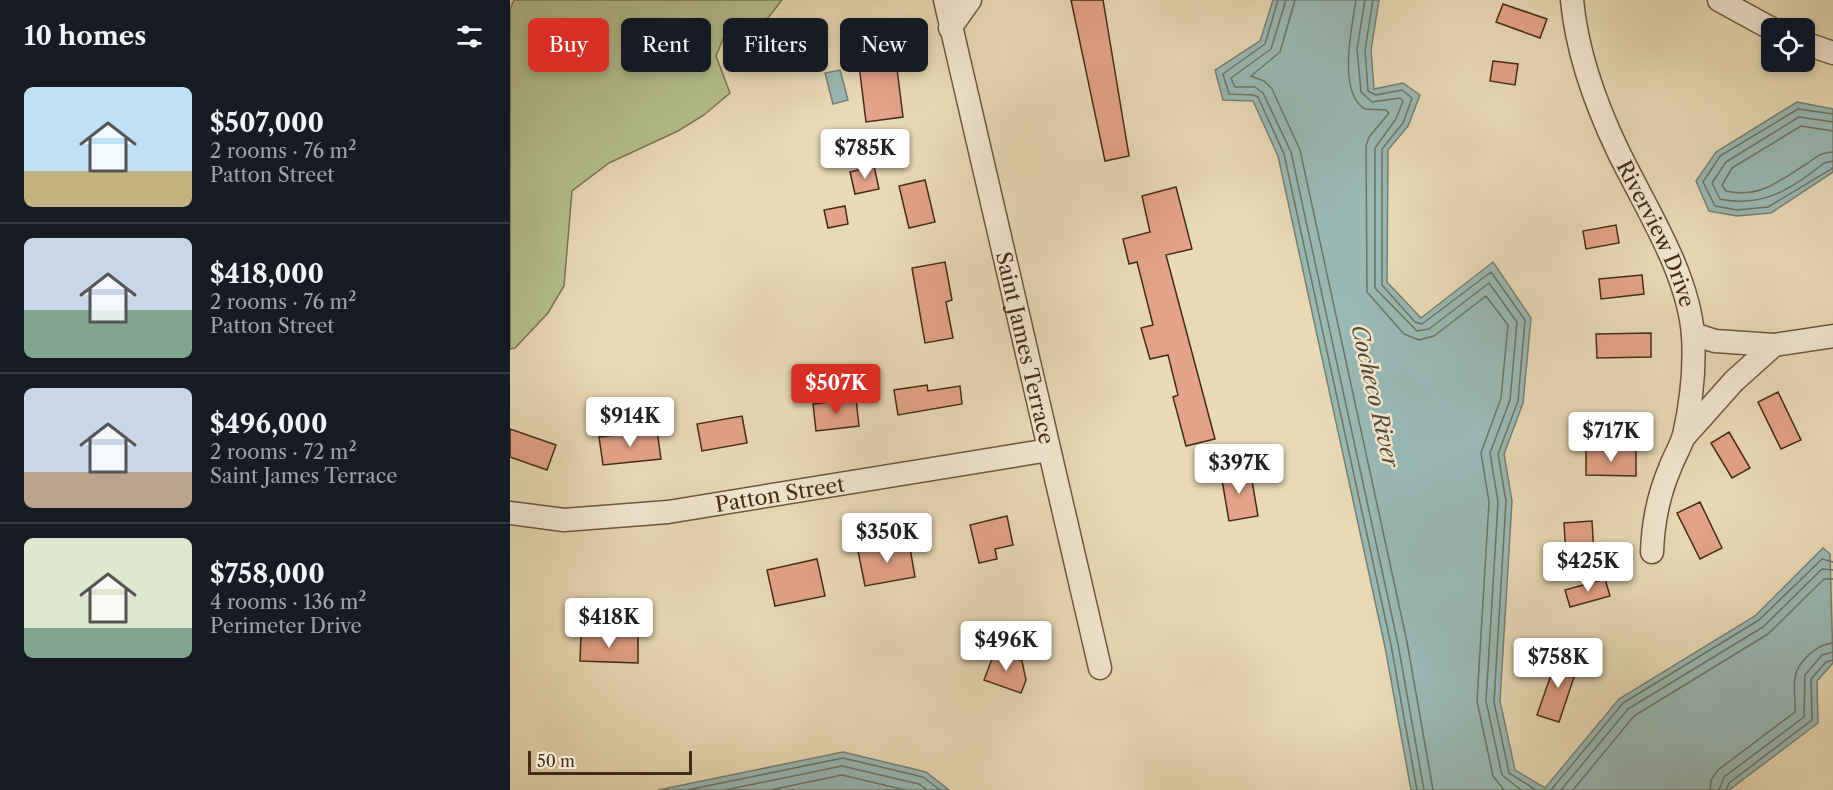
<!DOCTYPE html>
<html lang="en">
<head>
<meta charset="utf-8">
<style>
	:root { --surface:#171b24; --page:#242831; --text:#f1f3f6; --muted:#9ea1a6; --line:#363941; --accent:#d93025 }
	body { margin:0; font-family:"Libre Caslon Text",serif; background:var(--page); color:var(--text); height:100vh; display:flex; flex-direction:column; font-size:22px; white-space:nowrap }
	* { box-sizing:border-box; margin:0 }
	p { font-size:20px; color:var(--muted) }
	.icon { flex:none; width:33px; height:33px; fill:none; stroke:currentColor; stroke-width:2; stroke-linecap:round; stroke-linejoin:round }
	.map { position:relative; flex:1; overflow:hidden }
	.drawer { display:flex; flex-direction:column; background:var(--surface); width:510px }
	.drawer>* { flex:none }
	.guide { position:absolute; left:18px; top:18px; width:570px; height:54px; display:flex; gap:12px }
	.tools { position:absolute; left:1251px; top:18px; display:grid; gap:12px }
	.tools a { display:grid; place-items:center; width:54px; height:54px; border-radius:9px; background:var(--surface); box-shadow:0 3px 9px #0003; font-size:30px }
	.scale { position:absolute; left:18px; bottom:15px; width:164px; box-sizing:border-box; padding-left:6px; border:3px solid #442d14; border-top:0; font-size:16px; line-height:21px; white-space:nowrap; color:#442d14; -webkit-text-stroke:4px #f1e7d0; paint-order:stroke }
	.price { position:absolute; translate:-50% -51px; padding:0 14px; border-radius:6px; background:#fff; color:#222; font-size:20px; line-height:39px; filter:drop-shadow(0 2px 3px #0008) }
	.price::after { content:''; position:absolute; left:50%; top:36px; width:18px; height:14px; margin-left:-9px; background:inherit; clip-path:polygon(0 0,100% 0,50% 100%) }
	.price.on { background:var(--accent); color:#fff }
	ul { padding:0; list-style:none }
	li { display:flex; align-items:center; gap:18px; height:150px; padding:0 24px }
	li+li { border-top:2px solid var(--line) }
	li span { display:grid; place-items:center; flex:none; width:168px; height:120px; border-radius:9px; color:#555 }
	li>.icon { margin-inline-start:auto }
	span .icon { width:72px; height:72px; fill:#fffc; stroke-width:1 }
	li b { font-size:26px }
	h2 { display:flex; justify-content:space-between; align-items:center; height:72px; padding:0 24px; font-size:26px }
	.tag { padding:0 21px; border-radius:9px; background:var(--surface); box-shadow:0 3px 9px #0003; font-size:21px; line-height:54px }
	.tag.on { background:var(--accent); color:#fff }
	main { display:flex; flex:1; min-height:0 }
	.map>svg:first-child { display:block }
</style>
</head>
<body>
<main>
<section class="drawer">
<h2>10 homes<svg class="icon" aria-label="filters" viewBox="0 0 24 24"><path d="M4 7h16M4 17h16"/><circle cx="9" cy="7" r="2"/><circle cx="15" cy="17" r="2"/></svg></h2>
<ul>
<li><span style="background:linear-gradient(#bfe0f5 70%,#c2b280 0)"><svg class="icon" aria-label="home" viewBox="0 0 24 24"><path d="M3 11l9-7 9 7M6 9v11h12V9"/></svg></span><div><b>$507,000</b><p>2 rooms · 76 m²</p><p>Patton Street</p></div></li>
<li><span style="background:linear-gradient(#c9d6e8 60%,#7fa58c 0)"><svg class="icon" aria-label="home" viewBox="0 0 24 24"><path d="M3 11l9-7 9 7M6 9v11h12V9"/></svg></span><div><b>$418,000</b><p>2 rooms · 76 m²</p><p>Patton Street</p></div></li>
<li><span style="background:linear-gradient(#c9d6e8 70%,#b9a48a 0)"><svg class="icon" aria-label="home" viewBox="0 0 24 24"><path d="M3 11l9-7 9 7M6 9v11h12V9"/></svg></span><div><b>$496,000</b><p>2 rooms · 72 m²</p><p>Saint James Terrace</p></div></li>
<li><span style="background:linear-gradient(#dfe7d0 75%,#7fa58c 0)"><svg class="icon" aria-label="home" viewBox="0 0 24 24"><path d="M3 11l9-7 9 7M6 9v11h12V9"/></svg></span><div><b>$758,000</b><p>4 rooms · 136 m²</p><p>Perimeter Drive</p></div></li>
</ul>
</section>
<div class="map">
<svg width="1323" height="790" viewBox="0 0 1323 790">
	<rect width="100%" height="100%" fill="#e9dab6"/>
	<filter id="stains"><feTurbulence type="fractalNoise" baseFrequency=".00333" numOctaves="4"/><feColorMatrix values="0 0 0 0 .2 0 0 0 0 .09 0 0 0 0 .02 0 0 0 .5 -.17"/></filter>
	<radialGradient id="worn" r=".72"><stop offset=".6" stop-color="#630" stop-opacity="0"/><stop offset="1" stop-color="#630" stop-opacity=".3"/></radialGradient>
	<path fill="#b4c090" stroke="#7c7652" stroke-width="1.5" d="M4,0h268l-14,18 -45,21 -7,17 14,37 -26,22 -26,16 -69,32 -37,28 -8,95 -16,27 -33,35 -5,1v-340z"/>
	<path fill="#99b9b5" stroke="#778175" stroke-width="1.5" d="M763,0h106l-8,50 3,39 29,-6 17,12 -12,31 -20,24 -1,132 34,36 72,-56 38,56 -8,85 -19,51 8,47 -12,200 15,69 30,18 74,-89 136,-83 68,-68 7,6 3,109 -16,18 1,42 -89,67h-318l-26,-143 -107,-491 -25,-55 -30,-1 -8,-30 45,-29z
		M330,70l8,30 -15,4 -8,-31z
		M1287,102l36,7v63l-62,41 -34,3 -28,-5 -13,-30 20,-29z
		M333,752l83,20 23,18h-291z"/>
	<g fill="none" stroke-linecap="round" stroke-linejoin="round">
		<path stroke="#6e7364" stroke-width="1.5" d="M768,0l-13,44 -42,30 6,20 24,1 5,2 26,57 107,491 26,145
			M776,0l-15,49 -40,29 4,9h20l8,6 28,59 107,492 26,146
			M785,0l-15,52 -29,24 13,5 8,8 28,61 107,492 26,148
			M846,0c-4,27 -19,93 9,109l21,1 3,3 -20,24 -3,9 1,146 37,42 15,6 15,-4 52,-40 22,29 -7,73 -20,55 8,49 -12,199 16,75 11,14
			M855,0l-8,49 4,43 11,10 28,-4 3,3 -7,18 -21,29v140l42,43 12,-2 60,-46 28,39 -7,78 -20,53 8,49 -12,199 16,74 19,15
			M863,0l-8,50 3,41 8,4 26,-5 10,8 -9,25 -21,26v136l33,37 7,2 69,-52 34,48 -7,81 -20,53 8,47 -12,201 15,71 27,17
			M1323,114l-35,-5 -78,47 -17,26 12,24 22,4 31,-3 65,-39
			M1323,122l-34,-5 -73,45 -14,21 8,16c42,9 72,-10 104,-36l9,-2
			M1323,131l-32,-5 -69,42 -10,17 4,6c34,8 54,-11 82,-28 8,-6 14,-11 25,-11
			M177,790l156,-32 80,19 17,13
			M215,790l117,-24 77,18 8,6
			M260,790l72,-15 63,15
			M1041,790l72,-87 136,-83 63,-61 11,3
			M1051,790l67,-81 135,-82 59,-58 11,1
			M1063,790l61,-74 134,-82 56,-55h9
			M1200,790l1,-10 7,-10 77,-58c1,-11 -2,-23 0,-34 2,-16 22,-34 38,-35
			M1209,790l5,-13 80,-60 1,-42 17,-20 11,-3
			M1216,790l3,-7 83,-63 -1,-41 15,-17 7,-2"/>
	</g>
	<path fill="#e3a289" stroke="#442d14" stroke-width="1.5" d="M561,0h32l26,156 -24,5z
		M993,4l44,15 -7,19 -44,-16z
		M386,61l7,56 -37,5 -7,-57z
		M983,61l25,3 -3,21 -25,-4z
		M364,166l5,23 -24,5 -5,-22z
		M415,180l10,42 -26,6 -10,-42z
		M666,187l16,62 -26,6 49,184 -29,7 -13,-49 5,-2 -10,-40 -18,4 -9,-31 12,-3 -16,-63 -8,2 -6,-25 27,-7 -8,-36z
		M335,206l3,18 -20,4 -4,-18z
		M1106,225l3,18 -33,6 -3,-18z
		M435,262l7,38 -6,2 7,36 -28,5 -13,-75z
		M1132,275l2,19 -43,5 -2,-20z
		M1141,333v24l-54,1 -1,-24z
		M417,385l1,6 32,-5 2,18 -64,11 -4,-25z
		M1268,392l23,48 -20,9 -23,-47z
		M346,399l3,27 -43,5 -3,-27z
		M232,416l5,27 -45,8 -5,-27z
		M0,429l46,16 -9,25 -37,-13z
		M147,430l4,29 -58,6 -4,-28z
		M1219,432l21,36 -18,10 -21,-35z
		M1076,449l50,1v26l-50,-1z
		M740,469l8,47 -29,5 -8,-47z
		M1190,502l22,46 -22,11 -23,-46z
		M497,516l6,29 -18,4 2,10 -18,4 -9,-38z
		M1082,521l2,34 -28,2 -2,-34z
		M399,542l6,35 -50,9 -7,-35z
		M307,559l8,37 -50,10 -8,-36z
		M1095,579l5,17 -40,11 -5,-17z
		M71,634l57,2v27l-58,-2z
		M485,651l27,10 4,19 -5,13 -37,-13z
		M1048,655l21,7 -20,60 -22,-7z"/>
	<g fill="none" stroke-linecap="round" stroke-linejoin="round">
		<defs>
			<g id="street">
				<path id="s1" d="M435,0l155,668"/>
				<path id="s2" d="M1062,0c5,53 23,103 46,151 27,56 70,121 75,184 2,32 -2,69 -9,100 -3,11 -10,22 -14,33 -12,28 -17,54 -18,84"/>
				<path d="M1209,0l53,29"/>
				<path d="M440,28l20,-28"/>
				<path d="M1294,43l29,10"/>
				<path d="M1183,334l22,7 59,4 59,-9"/>
				<path d="M1174,437l50,-56 40,-36"/>
				<path id="s3" d="M0,513l54,7 104,-8 381,-62"/>
			</g>
		</defs>
		<use href="#street" stroke="#6d583c" stroke-width="25"/>
		<use href="#street" stroke="#f1e7d0" stroke-width="22"/>
	</g>
	<g text-anchor="middle" dominant-baseline="central" stroke-width="5" stroke-linejoin="round" paint-order="stroke">
		<g font-size="21" fill="#442d14" stroke="#f1e7d0">
			<text stroke="none"><textPath href="#s2" startOffset="250">Riverview Drive</textPath></text>
			<text stroke="none"><textPath href="#s1" startOffset="357">Saint James Terrace</textPath></text>
			<text stroke="none"><textPath href="#s3" startOffset="272">Patton Street</textPath></text>
		</g>
		<g font-size="22" font-style="italic" fill="#554934" stroke="#f1e7d0">
			<text transform="translate(865 396) rotate(77)">Cocheco River</text>
		</g>
	</g>
	<rect width="100%" height="100%" filter="url(#stains)"/>
	<rect width="100%" height="100%" fill="url(#worn)"/>
</svg>
<div class="tools">
<a><svg class="icon" aria-label="locate" viewBox="0 0 24 24"><circle cx="12" cy="12" r="6"/><path d="M12 2v4M12 18v4M2 12h4M18 12h4"/></svg></a>
</div>
<div class="scale">50 m</div>
<b class="price" style="left:355px;top:180px">$785K</b>
<b class="price on" style="left:326px;top:415px">$507K</b>
<b class="price" style="left:120px;top:448px">$914K</b>
<b class="price" style="left:1101px;top:463px">$717K</b>
<b class="price" style="left:729px;top:495px">$397K</b>
<b class="price" style="left:377px;top:564px">$350K</b>
<b class="price" style="left:1078px;top:593px">$425K</b>
<b class="price" style="left:99px;top:649px">$418K</b>
<b class="price" style="left:496px;top:672px">$496K</b>
<b class="price" style="left:1048px;top:689px">$758K</b>
<div class="guide">
<a class="tag on">Buy</a>
<a class="tag">Rent</a>
<a class="tag">Filters</a>
<a class="tag">New</a>
</div>
</div>
</main>
</body>
</html>
